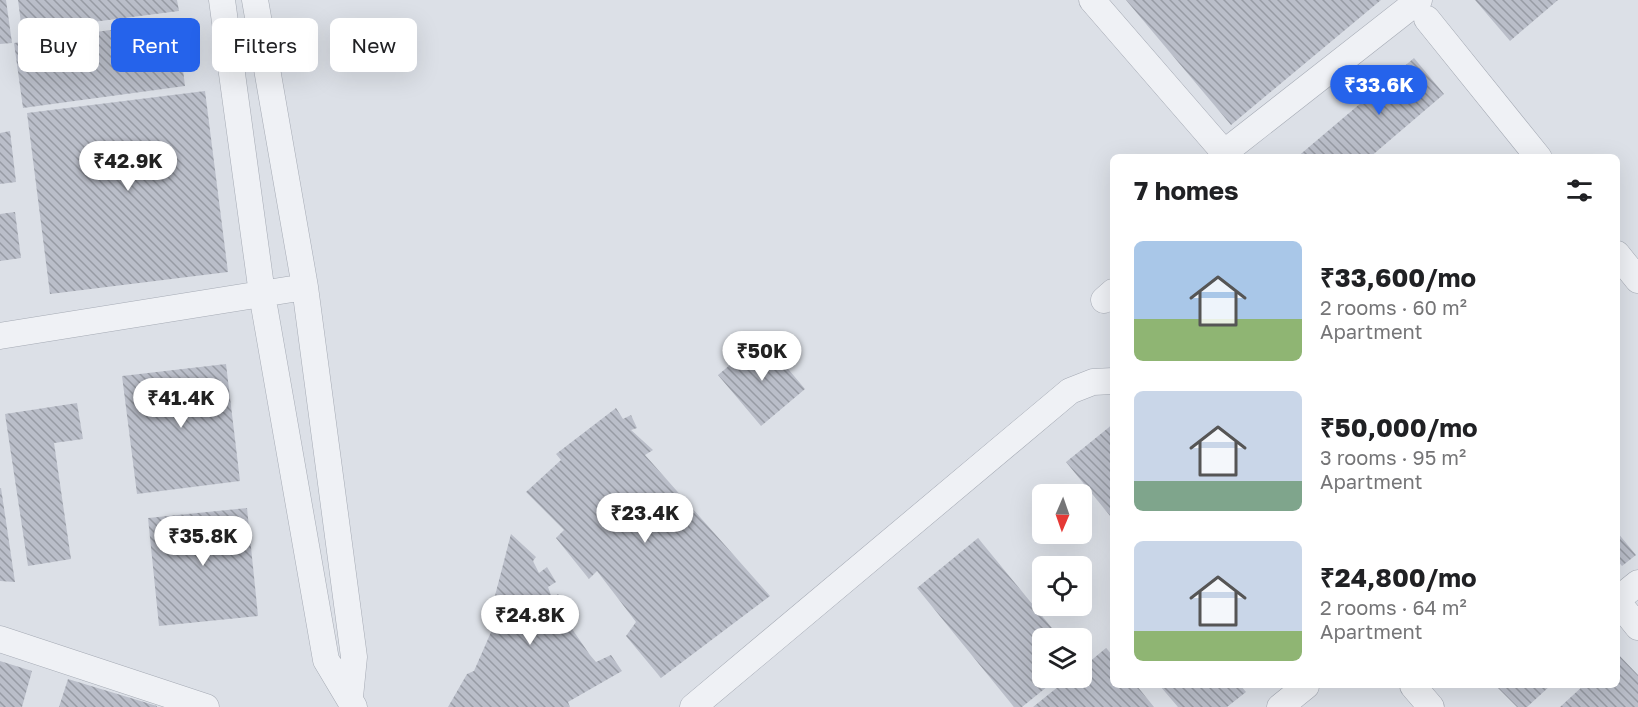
<!DOCTYPE html>
<html lang="en">
<head>
<meta charset="utf-8">
<style>
	:root { --surface:#fff; --page:#f2f2f2; --text:#202124; --muted:#757577; --accent:#2563eb }
	body { margin:0; font-family:"Golos Text",sans-serif; background:var(--page); color:var(--text); height:100vh; display:flex; flex-direction:column; font-size:22px; white-space:nowrap }
	* { box-sizing:border-box; margin:0 }
	p { font-size:20px; color:var(--muted) }
	.icon { flex:none; width:33px; height:33px; fill:none; stroke:currentColor; stroke-width:2; stroke-linecap:round; stroke-linejoin:round }
	.map { position:relative; flex:1; overflow:hidden }
	.sheet { position:absolute; left:1110px; top:154px; width:510px; height:534px; display:flex; flex-direction:column; background:var(--surface); border-radius:9px; box-shadow:0 6px 24px #0002 }
	.sheet>* { flex:none }
	.banner { position:absolute; left:18px; top:18px; width:570px; height:54px; display:flex; gap:12px }
	.needle { width:39px; rotate:182deg }
	.buttons { position:absolute; left:1032px; top:484px; display:grid; gap:12px }
	.buttons a { display:grid; place-items:center; width:60px; height:60px; border-radius:9px; background:var(--surface); box-shadow:0 6px 24px #0002; font-size:30px }
	.price { position:absolute; translate:-50% -51px; padding:0 14px; border-radius:21px; background:#fff; color:#222; font-size:20px; line-height:39px; filter:drop-shadow(0 2px 3px #0008) }
	.price::after { content:''; position:absolute; left:50%; top:36px; width:18px; height:14px; margin-left:-9px; background:inherit; clip-path:polygon(0 0,100% 0,50% 100%) }
	.price.active { background:var(--accent); color:#fff }
	ul { padding:0; list-style:none }
	li { display:flex; align-items:center; gap:18px; height:150px; padding:0 24px }
	li span { display:grid; place-items:center; flex:none; width:168px; height:120px; border-radius:9px; color:#555 }
	li>.icon { margin-inline-start:auto }
	span .icon { width:72px; height:72px; fill:#fffc; stroke-width:1 }
	li b { font-size:26px }
	h2 { display:flex; justify-content:space-between; align-items:center; height:72px; padding:0 24px; font-size:26px }
	.tag { padding:0 21px; border-radius:9px; background:var(--surface); box-shadow:0 6px 24px #0002; font-size:21px; line-height:54px }
	.tag.active { background:var(--accent); color:#fff }
	.map>svg:first-child { display:block }
</style>
</head>
<body>
<div class="map">
<svg width="1638" height="707" viewBox="0 0 1638 707">
	<defs>
		<pattern id="building-back-hatch" width="6" height="6" patternUnits="userSpaceOnUse" patternTransform="scale(1.5)"><rect width="6" height="6" fill="#babec9"/><path d="M-1 5l2 2M0 0l6 6M5-1l2 2" fill="none" stroke="#979ba4"/></pattern>
	</defs>
	<rect width="100%" height="100%" fill="#dce0e7"/>
	<path fill="url(#building-back-hatch)" d="M0,0h6l6,43 -12,1z
		M18,0h159l2,11 -157,20z
		M1126,0h255l-150,125z
		M1475,0h83l-48,41z
		M177,21l8,65 -162,22 -9,-65z
		M1414,58l30,36 -75,64h-73z
		M205,91l23,181 -178,22 -23,-181z
		M10,131l6,51 -16,2v-51z
		M15,212l6,46 -21,3v-47z
		M762,338l43,51 -44,37 -43,-51z
		M226,364l14,117 -103,13 -15,-118z
		M77,403l6,36 -29,4 17,116 -43,7 -23,-152z
		M616,408l7,11 8,-4 6,13 -6,2 22,20 -8,5 125,141 -109,82 -35,-42 10,-14 -39,-51 -8,8 -33,-41 8,-8 -38,-38 35,-32 -5,-6z
		M1113,424v91l-2,2 -45,-55z
		M0,488h1l14,94 -15,-1z
		M247,508l11,108 -99,10 -11,-108z
		M1617,532l19,23 -14,11 -5,-6z
		M511,534l25,23 -3,4 6,12 8,-6 9,15 -8,5 4,11 6,-4 10,15 -4,4 8,6 -2,7 20,29 6,7 15,-7 11,16 -54,31 2,5h-122l19,-33 7,-3 21,-48 -5,-8z
		M978,538l83,101h-19v39h16l-36,29h-8l-97,-119z
		M1106,648l7,8v30h24l17,21h-121l36,-29h13v-10z
		M1617,653l21,22v32h-78l23,-21h34z
		M0,661l32,10 -10,36h-22z
		M68,679l89,27v1h-98z
		M1160,686h81l5,6 -19,15h-49z
		M1496,686h54l-23,21h-10z"/>
	<g fill="none" stroke-linecap="round" stroke-linejoin="round">
		<defs>
			<path id="minor" d="M222,0l40,294 64,366 28,47
				M255,0l50,287 49,370 -4,40
				M1092,0l137,158
				M1427,19l112,139
				M1225,152l194,-152
				M1617,254l21,26
				M1104,300l9,-8
				M0,336l305,-49
				M1617,600l21,-17
				M1617,601l21,26
				M0,639l206,68
				M1413,686l18,21
				M693,707l377,-316 23,-9 20,-1
				M1280,707l26,-21"/>
		</defs>
		<use href="#minor" stroke="#a5aab4" stroke-width="27"/>
		<use href="#minor" stroke="#eff1f5" stroke-width="26"/>
	</g>
</svg>
<div class="buttons">
<a><svg class="needle" viewBox="-14 -14 28 28"><path d="M0-13l5 13h-10z" fill="#e53935"/><path d="M0 13l5-13h-10z" fill="#757577"/></svg></a>
<a><svg class="icon" aria-label="locate" viewBox="0 0 24 24"><circle cx="12" cy="12" r="6"/><path d="M12 2v4M12 18v4M2 12h4M18 12h4"/></svg></a>
<a><svg class="icon" aria-label="layers" viewBox="0 0 24 24"><path d="M12 4l9 5-9 5-9-5zM3 14l9 5 9-5"/></svg></a>
</div>
<b class="price active" style="left:1379px;top:116px">₹33.6K</b>
<b class="price" style="left:128px;top:192px">₹42.9K</b>
<b class="price" style="left:762px;top:382px">₹50K</b>
<b class="price" style="left:181px;top:429px">₹41.4K</b>
<b class="price" style="left:645px;top:544px">₹23.4K</b>
<b class="price" style="left:203px;top:567px">₹35.8K</b>
<b class="price" style="left:530px;top:646px">₹24.8K</b>
<div class="banner">
<a class="tag">Buy</a>
<a class="tag active">Rent</a>
<a class="tag">Filters</a>
<a class="tag">New</a>
</div>
<section class="sheet">
<h2>7 homes<svg class="icon" aria-label="filters" viewBox="0 0 24 24"><path d="M4 7h16M4 17h16"/><circle cx="9" cy="7" r="2"/><circle cx="15" cy="17" r="2"/></svg></h2>
<ul>
<li><span style="background:linear-gradient(#a9c7e8 65%,#8fb573 0)"><svg class="icon" aria-label="home" viewBox="0 0 24 24"><path d="M3 11l9-7 9 7M6 9v11h12V9"/></svg></span><div><b>₹33,600/mo</b><p>2 rooms · 60 m²</p><p>Apartment</p></div></li>
<li><span style="background:linear-gradient(#c9d6e8 75%,#7fa58c 0)"><svg class="icon" aria-label="home" viewBox="0 0 24 24"><path d="M3 11l9-7 9 7M6 9v11h12V9"/></svg></span><div><b>₹50,000/mo</b><p>3 rooms · 95 m²</p><p>Apartment</p></div></li>
<li><span style="background:linear-gradient(#c9d6e8 75%,#8fb573 0)"><svg class="icon" aria-label="home" viewBox="0 0 24 24"><path d="M3 11l9-7 9 7M6 9v11h12V9"/></svg></span><div><b>₹24,800/mo</b><p>2 rooms · 64 m²</p><p>Apartment</p></div></li>
</ul>
</section>
</div>
</body>
</html>
